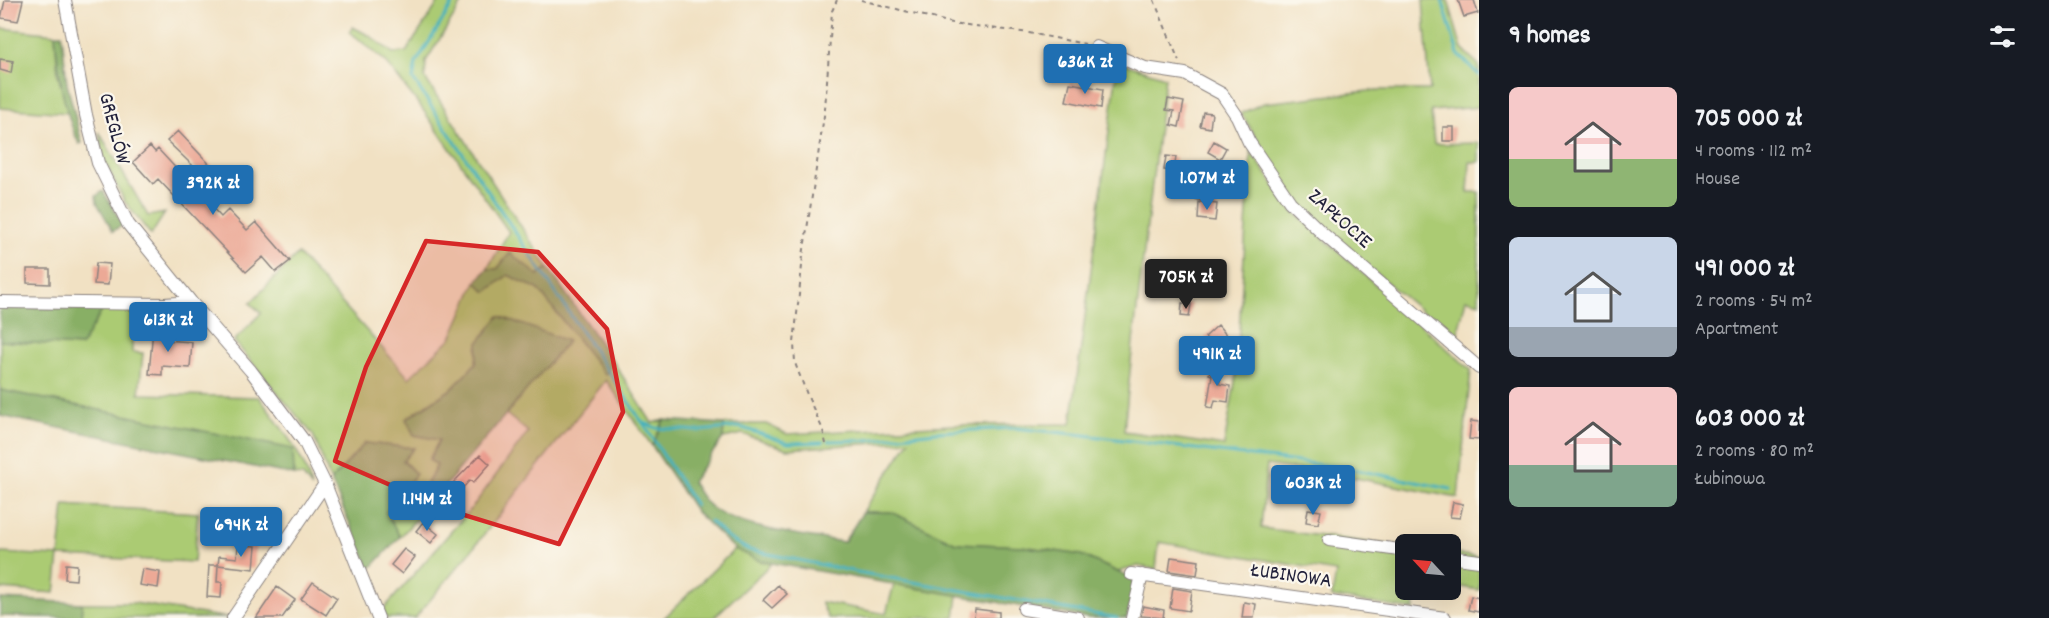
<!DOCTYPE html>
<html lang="en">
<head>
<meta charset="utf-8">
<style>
	:root { --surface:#171b24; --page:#242831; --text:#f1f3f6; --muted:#9ea1a6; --accent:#1f6fb2 }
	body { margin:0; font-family:Dekko,sans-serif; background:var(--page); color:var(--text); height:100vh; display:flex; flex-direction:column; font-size:22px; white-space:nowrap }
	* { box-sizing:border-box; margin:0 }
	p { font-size:20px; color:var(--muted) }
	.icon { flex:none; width:33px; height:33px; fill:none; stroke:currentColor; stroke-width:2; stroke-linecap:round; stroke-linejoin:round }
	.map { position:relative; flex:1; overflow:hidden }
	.details { display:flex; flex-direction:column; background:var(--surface); width:570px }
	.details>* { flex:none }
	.needle { width:39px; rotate:296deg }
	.controls { position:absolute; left:1395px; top:534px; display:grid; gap:12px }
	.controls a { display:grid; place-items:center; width:66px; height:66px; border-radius:9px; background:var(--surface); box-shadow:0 6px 24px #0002; font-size:30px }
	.price { position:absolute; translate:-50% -51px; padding:0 14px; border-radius:6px; background:var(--accent); color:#fff; font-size:20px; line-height:39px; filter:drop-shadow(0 2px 3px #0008) }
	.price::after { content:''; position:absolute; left:50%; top:36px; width:18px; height:14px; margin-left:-9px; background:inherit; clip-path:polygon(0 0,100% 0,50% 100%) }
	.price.on { background:#222; color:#fff }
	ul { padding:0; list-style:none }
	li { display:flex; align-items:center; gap:18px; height:150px; padding:0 30px }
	li span { display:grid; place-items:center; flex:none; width:168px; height:120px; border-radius:9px; color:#555 }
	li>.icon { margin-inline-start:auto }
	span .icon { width:72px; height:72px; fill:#fffc; stroke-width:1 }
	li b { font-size:26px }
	h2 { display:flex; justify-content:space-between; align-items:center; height:72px; padding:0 30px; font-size:26px }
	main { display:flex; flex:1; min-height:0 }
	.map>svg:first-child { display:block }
</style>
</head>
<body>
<main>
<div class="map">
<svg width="1479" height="618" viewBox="0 0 1479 618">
	<rect width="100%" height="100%" fill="#fbf7ec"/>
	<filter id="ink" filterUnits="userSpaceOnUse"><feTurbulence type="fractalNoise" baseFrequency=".0167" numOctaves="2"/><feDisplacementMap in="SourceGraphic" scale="12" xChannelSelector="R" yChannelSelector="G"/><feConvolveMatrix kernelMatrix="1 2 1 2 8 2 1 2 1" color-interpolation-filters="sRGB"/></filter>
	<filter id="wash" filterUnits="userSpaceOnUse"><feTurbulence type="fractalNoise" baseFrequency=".008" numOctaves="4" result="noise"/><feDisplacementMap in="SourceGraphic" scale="24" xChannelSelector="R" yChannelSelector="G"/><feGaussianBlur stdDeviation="1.35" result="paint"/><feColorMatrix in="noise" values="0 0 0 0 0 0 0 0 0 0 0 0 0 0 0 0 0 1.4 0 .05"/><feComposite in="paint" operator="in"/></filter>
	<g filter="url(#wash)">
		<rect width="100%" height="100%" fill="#f1e1c3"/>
		<path fill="#abcb73" stroke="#667657" stroke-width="1.5" d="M440,0h24l-38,61 -1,17 123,190 -10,7 -51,-6 22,-37 -88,-125 -36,-46 -35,-29 3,-5 17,9 23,17 13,-1z
			M1423,0h25l14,49 17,16v42l-48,4 3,33 45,-1v19h-9l-2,30h11v111l-13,-4 -10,41 -125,-104 -37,-37 -53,-86 23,-10 113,-13h53z
			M0,28l55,6 3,41 10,38 -68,-5z
			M1118,62l47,15 -32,265 -9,89 100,15 12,-70 15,-224 43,60 177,158 -13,128 -118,-23 -73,-10 -6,63 144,19 1,43h10l-2,20 -82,-13 4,-25 -177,-30 -3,27 -18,-3 -20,6 -37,-17 -60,-9 -65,-3 -65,-31h-28l46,-71 -122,8 -44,-15 -20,4 1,-14h42l21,10 166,-9 118,-1z
			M99,132l49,84 17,-3 -14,22 -26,-33 -22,-44z
			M298,254l111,124 42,-40 25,-56 10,10 22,-17 30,14 67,85 8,-13 39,62 12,-3 -12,26 -46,-66 -135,171 -56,67h-29l-3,-8 91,-105 54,-73 -22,-18 61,-72 -89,1 -2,20 -23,25 -46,30 32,22 -2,25 -15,28 12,6 -34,38 -14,-25 30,-38 -13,-14 11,-12 -49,-5 -34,38 -18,-46 -79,-94 27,-28 -11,-10z
			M103,309l30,1 -1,42 11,1 -4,41 120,3c20,28 45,57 53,91l-9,-12 -9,-1 -2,-26 -292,-59v-49l80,5z
			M64,505l134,8 -4,49 -135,-6 -4,37 -55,-4v-36l59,3z
			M735,549l25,12 12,2 -59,55h-49z
			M1450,553l29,4v33l-28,-5z
			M894,584l64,11 -3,23h-127l-7,-16 65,12z
			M82,603h52l94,15h-147z"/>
		<path fill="#88af65" stroke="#556850" stroke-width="1.5" d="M55,34h7l5,50 15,59 -3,1c-16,-34 -21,-73 -24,-110z
			M103,191l20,34 -10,6 -16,-28 -1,-7z
			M510,253l28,22 10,-7 65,93 -8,14 -67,-86 -30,-14 -22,17 -10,-10 11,-13h10z
			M0,306l103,3 -22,37 -81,-5z
			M499,316l69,25 -134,158 -12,-5 15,-29 -8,-5 10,-20 -25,-5 -8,-16 47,-31 23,-25 2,-20z
			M0,390l293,59 1,26 -294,-59z
			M664,420l60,4 -1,14 -31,44c6,9 11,20 20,26 27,21 97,28 132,34l19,-30h28l65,31 65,3 60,9 54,25 -8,38h-39l-328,-57 -25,-12 -39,-37 -44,-66z
			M365,443l49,5 -11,13 13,13 -30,38 14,25 -30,32 -39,-88z
			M0,599l82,4 -1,15 -81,-2z"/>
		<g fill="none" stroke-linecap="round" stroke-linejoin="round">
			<path stroke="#43b1be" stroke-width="3" d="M455,0l-39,63 -3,16 229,343 14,6 43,3 41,-4 48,16 35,-1
				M1442,0l16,54 21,21
				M643,423l52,82
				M829,441l36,-1 71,-8 78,-4 70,7 263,33 104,21
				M710,521l18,17 21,12 108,22 260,46"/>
		</g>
		<g id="blocks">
			<path fill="#eca996" d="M5,0h18l-5,21 -17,-3z
				M1458,0h16l4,13 -14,4z
				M0,59l13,2 -2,12 -11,-3z
				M1070,83l33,6 -2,19 -35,-7z
				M1168,99l16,3 -5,25 -8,-2 3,-14 -8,-1z
				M1203,112l9,1 -2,15 -10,-2z
				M1443,127h11v14h-11z
				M178,131l41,43 -9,8 -43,-41z
				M1214,141l12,7 -6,11 -12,-7z
				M150,146l5,6 3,-3 63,68 7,-7 19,20 9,-8 34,39 -14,11 -13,-15 -17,15 -88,-93 -5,5 -20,-22z
				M1166,156l10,1 -2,14 -10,-1z
				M1195,166l10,1 -3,16 6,1 -3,17 -21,-4 3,-17 6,1z
				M1199,202l18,2 -2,17 -17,-2z
				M96,263l14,1 -2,21 -14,-1z
				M27,269h23v15l-23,-1z
				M1182,303l9,1 -2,13 -8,-1z
				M1218,325l10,12 -13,11 -10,-11z
				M153,329h11v11l28,2 -2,26 -28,-2v9l-13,-1z
				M1212,365l12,3 -5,16 11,2 -2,16 -13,-2 -2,8 -6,-1 5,-32 -3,-1z
				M1471,421l8,1v18l-10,-1z
				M480,455l10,9 -17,19 -3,-3 -10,11 -8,-7z
				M450,499l9,9 -6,7 -10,-8z
				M1453,502l10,2 -3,14 -10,-1z
				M1308,509l13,2 -3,13 -12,-2z
				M423,522l15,12 -7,9 -15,-12z
				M238,545l18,1 -2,23 -36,-4 1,-9 18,2z
				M404,549l11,8 -13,17 -11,-9z
				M1171,557l28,4 -2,14 -28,-4z
				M66,564l11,1 -1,15 -11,-1z
				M209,565h9l-1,17h5l-1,16 -14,-1z
				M142,569l18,3 -2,16 -19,-3z
				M313,582l24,16 -11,17 -25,-16z
				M778,585l9,9 -15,14 -9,-8z
				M277,587l18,13 -13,18h-26z
				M1173,588l19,3 -3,20 -19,-3z
				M1471,596l8,2v14l-11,-2z
				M1244,602l12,2 -2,14h-12z
				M1143,606l21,4 -1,8 -22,-2z
				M975,609l24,3v6h-25z"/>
		</g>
	</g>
	<g filter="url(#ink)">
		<use href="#blocks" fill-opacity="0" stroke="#8a827f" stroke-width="1.5"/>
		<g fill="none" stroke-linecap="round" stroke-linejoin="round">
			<defs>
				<path id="minor" d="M65,0l21,115 12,48 30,61 63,78 60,69 53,70 21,43 53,134
					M1096,47l49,21 40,6 37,20 15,22 12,26 41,60 32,31 157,135
					M0,302l165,2 26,-2
					M1329,540l77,11
					M1450,557l29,4
					M1131,574l314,44
					M1024,609l54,9
					M233,618l92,-134
					M1132,618l10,-43"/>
			</defs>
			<use href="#minor" stroke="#8a827f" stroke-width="14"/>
			<path stroke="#8a827f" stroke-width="2" stroke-dasharray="4.5 4.5" stroke-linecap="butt" d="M861,0l91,23 77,10 56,11
				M1154,0l25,61
				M826,444l-3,-14 -15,-33 -13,-34 -1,-20 9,-87 22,-147 7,-98 5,-11"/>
			<use href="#minor" stroke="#fff" stroke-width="12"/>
		</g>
	</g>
	<path fill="#d62828" fill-opacity="0.2" stroke="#d62828" stroke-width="4.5" stroke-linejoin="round" d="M426,241l112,11 69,77 16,83 -64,132 -111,-34 -113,-49 31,-94z"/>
	<g text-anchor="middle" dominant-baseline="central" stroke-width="4.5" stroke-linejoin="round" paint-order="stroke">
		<g font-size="21" fill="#22223b" stroke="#fbf7ec">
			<text transform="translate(113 129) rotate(75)">GREGLÓW</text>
			<text transform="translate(1339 220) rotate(42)">ZAPŁOCIE</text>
			<text transform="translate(1291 577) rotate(8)">ŁUBINOWA</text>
		</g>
	</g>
</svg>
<div class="controls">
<a><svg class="needle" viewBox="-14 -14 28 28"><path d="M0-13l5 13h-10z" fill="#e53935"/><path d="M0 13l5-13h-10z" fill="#9ea1a6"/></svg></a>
</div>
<b class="price" style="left:1085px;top:95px">636K zł</b>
<b class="price" style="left:1207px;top:211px">1.07M zł</b>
<b class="price" style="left:213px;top:216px">392K zł</b>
<b class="price on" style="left:1186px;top:310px">705K zł</b>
<b class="price" style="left:168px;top:353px">613K zł</b>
<b class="price" style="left:1217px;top:387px">491K zł</b>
<b class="price" style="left:1313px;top:516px">603K zł</b>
<b class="price" style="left:427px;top:532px">1.14M zł</b>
<b class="price" style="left:241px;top:558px">694K zł</b>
</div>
<section class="details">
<h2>9 homes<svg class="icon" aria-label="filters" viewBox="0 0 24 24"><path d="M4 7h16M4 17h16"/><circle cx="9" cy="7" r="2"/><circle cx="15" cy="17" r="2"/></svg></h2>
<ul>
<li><span style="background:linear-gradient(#f6c9c9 60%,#8fb573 0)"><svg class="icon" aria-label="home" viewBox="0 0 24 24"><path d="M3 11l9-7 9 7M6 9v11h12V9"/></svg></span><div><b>705 000 zł</b><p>4 rooms · 112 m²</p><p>House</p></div></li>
<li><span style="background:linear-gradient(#c9d6e8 75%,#9aa5b1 0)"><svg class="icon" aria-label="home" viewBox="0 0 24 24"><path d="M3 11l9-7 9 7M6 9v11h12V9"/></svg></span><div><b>491 000 zł</b><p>2 rooms · 54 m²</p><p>Apartment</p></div></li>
<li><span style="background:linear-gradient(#f6c9c9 65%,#7fa58c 0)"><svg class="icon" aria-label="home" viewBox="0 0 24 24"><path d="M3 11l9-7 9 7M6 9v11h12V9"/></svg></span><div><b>603 000 zł</b><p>2 rooms · 80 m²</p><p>Łubinowa</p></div></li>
</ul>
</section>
</main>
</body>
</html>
